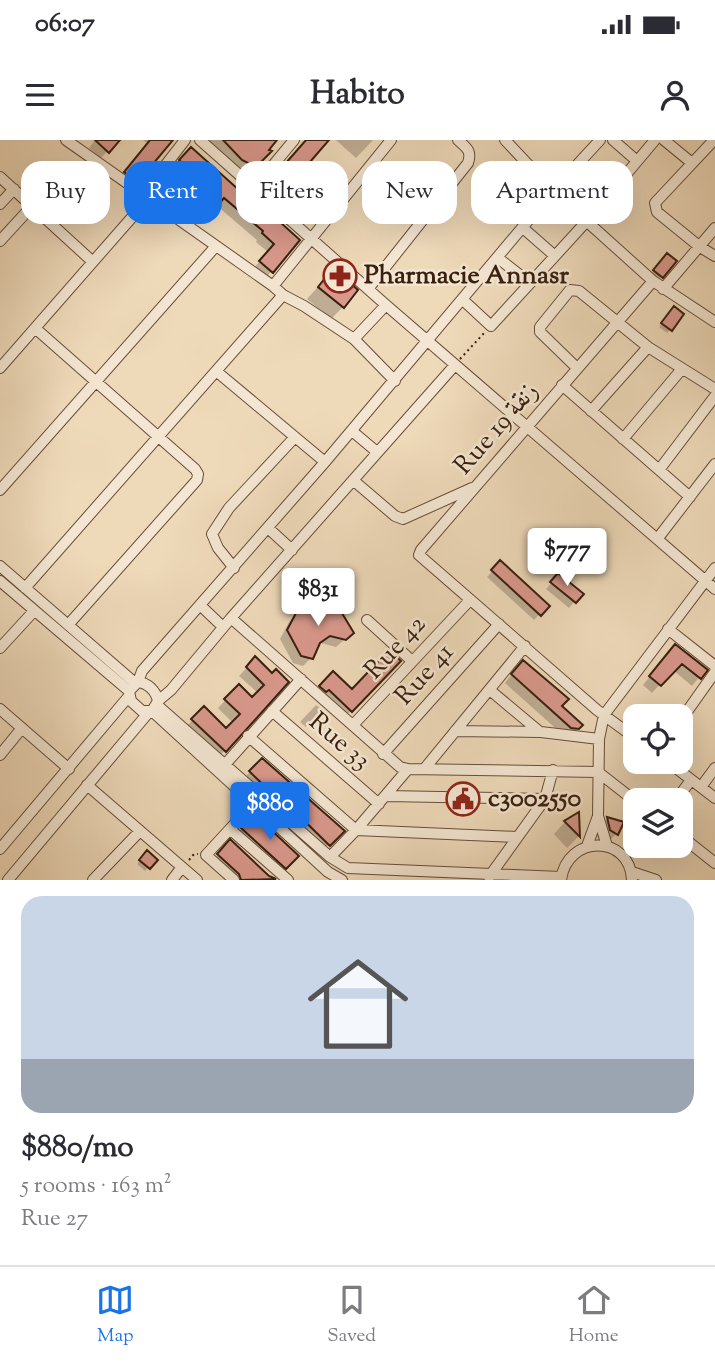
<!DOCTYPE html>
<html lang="en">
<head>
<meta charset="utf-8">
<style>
	:root { --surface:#fff; --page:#f2f2f3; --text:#2b2b33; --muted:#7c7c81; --line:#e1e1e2; --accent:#1a73e8 }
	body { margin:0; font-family:"Sorts Mill Goudy",Amiri,serif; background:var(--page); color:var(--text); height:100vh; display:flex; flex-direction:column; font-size:26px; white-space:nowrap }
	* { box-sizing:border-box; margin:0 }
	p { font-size:23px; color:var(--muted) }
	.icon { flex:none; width:38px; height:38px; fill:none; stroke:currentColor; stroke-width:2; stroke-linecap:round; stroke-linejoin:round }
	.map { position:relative; height:740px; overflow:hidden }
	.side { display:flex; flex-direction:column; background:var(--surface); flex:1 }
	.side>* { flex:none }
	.hud { position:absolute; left:21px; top:21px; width:674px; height:63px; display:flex; gap:14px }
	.fabs { position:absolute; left:623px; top:564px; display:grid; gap:14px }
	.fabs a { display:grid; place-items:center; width:70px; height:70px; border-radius:14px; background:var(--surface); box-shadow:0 7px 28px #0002; font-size:35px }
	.price { position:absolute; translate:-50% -60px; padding:0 16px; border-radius:7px; background:#fff; color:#222; font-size:23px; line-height:46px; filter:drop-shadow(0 2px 4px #0008) }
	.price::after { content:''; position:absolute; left:50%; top:42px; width:21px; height:16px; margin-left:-10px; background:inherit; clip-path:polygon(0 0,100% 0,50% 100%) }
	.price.selected { background:var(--accent); color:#fff }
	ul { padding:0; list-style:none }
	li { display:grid; align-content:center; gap:14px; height:371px; padding:0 21px }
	li span { display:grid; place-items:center; height:217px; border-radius:21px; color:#555 }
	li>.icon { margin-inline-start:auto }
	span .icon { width:126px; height:126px; fill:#fffc; stroke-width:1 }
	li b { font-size:30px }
	.tag { padding:0 24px; border-radius:21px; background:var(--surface); box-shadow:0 7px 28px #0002; font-size:24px; line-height:63px }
	.tag.selected { background:var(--accent); color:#fff }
	.status { display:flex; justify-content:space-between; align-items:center; height:49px; padding:0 35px; background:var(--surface); direction:ltr }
	.status svg { height:19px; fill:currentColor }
	header { display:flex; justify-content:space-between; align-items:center; height:91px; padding:0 21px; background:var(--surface); font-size:32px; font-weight:700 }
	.tabs { display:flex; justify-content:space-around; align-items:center; height:98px; border-top:2px solid var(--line); background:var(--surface); font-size:19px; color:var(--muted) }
	.tabs a { display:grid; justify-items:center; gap:4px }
	.tabs .selected { color:var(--accent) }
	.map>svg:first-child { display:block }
</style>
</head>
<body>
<div class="status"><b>06:07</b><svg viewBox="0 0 49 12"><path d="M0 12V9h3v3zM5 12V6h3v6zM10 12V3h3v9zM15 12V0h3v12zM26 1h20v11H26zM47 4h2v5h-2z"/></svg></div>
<header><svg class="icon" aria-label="menu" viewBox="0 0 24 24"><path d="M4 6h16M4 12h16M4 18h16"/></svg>Habito<svg class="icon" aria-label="person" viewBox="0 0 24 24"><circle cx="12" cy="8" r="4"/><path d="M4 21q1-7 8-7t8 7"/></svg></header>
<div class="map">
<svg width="715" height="740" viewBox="0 0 715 740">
	<rect width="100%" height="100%" fill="#eed9b9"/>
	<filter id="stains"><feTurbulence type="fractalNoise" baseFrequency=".00286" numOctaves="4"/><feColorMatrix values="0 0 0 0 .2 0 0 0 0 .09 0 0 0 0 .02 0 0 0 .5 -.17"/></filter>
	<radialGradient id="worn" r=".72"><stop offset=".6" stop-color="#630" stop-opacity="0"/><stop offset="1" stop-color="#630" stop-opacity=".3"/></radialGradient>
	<path fill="#0003" d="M95,0h23l-17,18 -12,-10z
		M143,0h28l-41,47 -12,-8 30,-35z
		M208,0h67l-9,10 3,2 -23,22 -11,-7z
		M307,0h20l-45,50 -11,-10z
		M336,0h37l-17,18z
		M183,17l115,83 -34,40 -12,-10 16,-18 -12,-10 1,-2 -41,-35 -12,13 -11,-10 10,-12 -30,-28z
		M664,118l11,3 -17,19 -7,-6z
		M333,130l10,37 -12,12 -24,-20z
		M671,172l-1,18 -3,3 -8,-6z
		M500,423l47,43 -13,14 -47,-43z
		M553,441l28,13 -12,14 -23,-19z
		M297,474l55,19 -16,14 -15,-4 -5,3 -5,12 -8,8 -10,-3 -13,-24 9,-17z
		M668,514l37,16 -13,16 -19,-16 -21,23 -9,-8z
		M255,519l17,16 14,7 -69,77 -32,-31 19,-20 22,23 7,-8 -15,-15 21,-22 13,13 6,-6 -19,-17z
		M398,521l-55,58 -30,-25 20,-21 19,18z
		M515,530l66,55 -11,11 -7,-1 -58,-52z
		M316,565l6,5 -16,17 -6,-5z
		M262,620l80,71 -21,21 -79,-72z
		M578,675v22l-11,11 -13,-14 11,-12z
		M254,677l43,39 -20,19 -43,-38z
		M608,678l8,16 -12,12 -5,-4 -3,-12z
		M231,702l41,38h-43l-19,-17z
		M147,713l8,7 -10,11 -8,-7z"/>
	<path fill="#d9988c" stroke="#381f0e" stroke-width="2" d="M95,0h25l-11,13z
		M150,0h23l-35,42 -14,-10z
		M223,0h54l-8,10 3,1 -16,16 -14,-7z
		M306,0h23l-38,44 -13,-12z
		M191,7l77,69 2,-3 30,27 -27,33 -14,-12 15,-17 -12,-11 1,-2 -39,-33 -11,13 -14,-12 11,-12 -31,-27z
		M667,113l10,8 -14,17 -10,-8z
		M333,128l25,22 -14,18 -26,-21z
		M674,166l10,8 -12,17 -11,-8z
		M500,420l50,46 -9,10 -50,-46z
		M558,433l26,21 -8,9 -26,-21z
		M334,460l20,33 -8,7 -16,-4 -10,7 -7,16 -12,-3 -14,-26 9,-17z
		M675,504l33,26 -7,9 -19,-15 -21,22 -12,-10z
		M389,510l12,11 -49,51 -23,-22 -3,2 -7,-6 14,-15 19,18z
		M255,516l17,17 4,-4 13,13 -63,70 -35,-33 13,-13 22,22 14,-14 -16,-15 15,-15 13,13 12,-12 -18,-18z
		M523,520l46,39 -7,7 21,19 -4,4 -8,-1 -60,-54z
		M262,618l83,73 -15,15 -47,-46 -2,2 -32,-31z
		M579,672l1,25 -16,-16z
		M254,674l45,42 -13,13 -45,-41z
		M607,677l17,5 -6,13 -8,-5z
		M230,699l39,37 7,3 -35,1 -2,-6 -22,-20z
		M147,710l11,10 -8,9 -11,-9z"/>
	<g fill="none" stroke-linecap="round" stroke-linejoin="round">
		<defs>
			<path id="minor" d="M66,0l207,146 10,9 21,11 50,33 41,42
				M200,0l186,165 329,284
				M505,0l48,51 100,90 62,41
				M613,0l24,21
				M664,0l28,23
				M714,0l-59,63 2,9 43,35 15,9
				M0,37l93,85
				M154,40l31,-40
				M255,47l39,-47
				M0,64l14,-15
				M523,88l32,28
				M0,101l33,-36
				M498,118l32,25
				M273,146l118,-146
				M368,149l100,-126c4,-12 -1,-15 -10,-23
				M663,149l52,-61
				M463,160l28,26 95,-104 69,-82
				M35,188l160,141 3,5 -1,6 -129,145
				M354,199l32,-34
				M0,228l148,-169
				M577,228l-37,-36v-5l30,-37 9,1 69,56 67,42
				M216,231l79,66
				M562,245l128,112
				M591,271l57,-64
				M352,291l25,21
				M623,299l58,-69
				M659,330l56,-74
				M353,340l42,36 8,3 69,-31
				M0,350l216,-244
				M268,388l24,22
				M658,398l57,-74
				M0,426l135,117
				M234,428l-16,-20 -6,-14 17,-26 66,-71 30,25
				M0,441l129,110
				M25,448l258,-293
				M201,466l22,21
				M231,478l169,149 8,2 190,3 37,29
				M367,480l45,41
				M668,489l47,37
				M0,508l34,-37
				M138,542l4,-11 183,-209 228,-271 47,-51
				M138,542c10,1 18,9 20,19l-6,10h-10l-11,-10 -2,-10z
				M491,551l49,41
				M158,561l13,-11 60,-72 224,-253
				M157,565l173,152 18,11 213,9
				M0,569l69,60
				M152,571l176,161 14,8
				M272,571l107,93
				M681,580l34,-48
				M353,585l117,-125
				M455,591l86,1 58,7
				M248,596l108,94 161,7
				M635,598l-38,-28 -178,-155 2,-5 232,-269
				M383,614l116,-130
				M0,615l22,-27
				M667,621l48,37
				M425,628l100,-122
				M221,629l80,-90
				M87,645l110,95
				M701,647l14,-19
				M386,656l159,3
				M676,660l15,-20
				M231,690l57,50
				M681,696l34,27
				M587,706l11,-30
				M607,706l-9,-30 1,-77 5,-24 111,-147
				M0,709l129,-153
				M330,717l26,-27 52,-61
				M632,732l24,8
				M489,737l56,-78 8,-29
				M8,740l141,-168
				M93,740l47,-49
				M172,740l10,-13
				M234,740l-28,-25 47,-51
				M561,740c6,-46 69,-46 71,0"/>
		</defs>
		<use href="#minor" stroke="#664e39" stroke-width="12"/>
		<path stroke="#381f0e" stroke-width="2" stroke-dasharray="2 3.5" stroke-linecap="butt" d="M460,219l25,-27
			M189,720l5,-6h4"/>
		<use href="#minor" stroke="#f4e6d2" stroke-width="10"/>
	</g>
	<defs>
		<symbol id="pharmacy-ring" viewBox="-11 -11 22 22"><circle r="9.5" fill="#f4e6d2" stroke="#8f2418" stroke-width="1.5"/><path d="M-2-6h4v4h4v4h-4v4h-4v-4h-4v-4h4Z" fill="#8f2418"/></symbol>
		<symbol id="civic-ring" viewBox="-11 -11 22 22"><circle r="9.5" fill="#f4e6d2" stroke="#8f2418" stroke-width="1.5"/><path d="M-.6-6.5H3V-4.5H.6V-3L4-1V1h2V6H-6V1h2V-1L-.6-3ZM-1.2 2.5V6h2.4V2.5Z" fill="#8f2418"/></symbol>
	</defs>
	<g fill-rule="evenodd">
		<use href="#pharmacy-ring" x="321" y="117" width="38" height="38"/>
		<use href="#civic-ring" x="444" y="640" width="38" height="38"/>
	</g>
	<g text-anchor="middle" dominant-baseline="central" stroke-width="5" stroke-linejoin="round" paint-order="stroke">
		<g font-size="26" font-weight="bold" fill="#381f0e" stroke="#f4e6d2" text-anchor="start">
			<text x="364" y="136">Pharmacie Annasr</text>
			<text x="488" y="659">c3002550</text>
		</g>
		<g font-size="26" fill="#381f0e" stroke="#f4e6d2">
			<text transform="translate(497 289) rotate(-49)">Rue 19 زنقة</text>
			<text transform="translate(396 508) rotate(-47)">Rue 42</text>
			<text transform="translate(425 535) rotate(-48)">Rue 41</text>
			<text transform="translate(339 602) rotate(41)">Rue 33</text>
		</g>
	</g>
	<rect width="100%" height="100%" filter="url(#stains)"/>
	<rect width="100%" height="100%" fill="url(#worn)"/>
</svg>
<div class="fabs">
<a><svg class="icon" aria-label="locate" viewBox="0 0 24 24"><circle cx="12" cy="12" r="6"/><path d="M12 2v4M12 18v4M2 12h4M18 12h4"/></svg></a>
<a><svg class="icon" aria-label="layers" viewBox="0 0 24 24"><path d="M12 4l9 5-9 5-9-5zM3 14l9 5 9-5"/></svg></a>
</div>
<b class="price" style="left:567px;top:448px">$777</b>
<b class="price" style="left:318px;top:488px">$831</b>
<b class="price selected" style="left:270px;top:702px">$880</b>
<div class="hud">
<a class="tag">Buy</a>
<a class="tag selected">Rent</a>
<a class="tag">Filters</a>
<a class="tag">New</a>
<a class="tag">Apartment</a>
</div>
</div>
<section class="side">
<ul>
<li><span style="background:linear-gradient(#c9d6e8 75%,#9aa5b1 0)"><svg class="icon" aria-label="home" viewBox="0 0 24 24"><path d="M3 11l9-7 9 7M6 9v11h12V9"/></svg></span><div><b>$880/mo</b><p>5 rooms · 163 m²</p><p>Rue 27</p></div></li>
</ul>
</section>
<nav class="tabs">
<a class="selected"><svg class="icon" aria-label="map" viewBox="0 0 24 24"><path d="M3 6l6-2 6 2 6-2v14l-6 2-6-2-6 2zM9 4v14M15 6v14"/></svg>Map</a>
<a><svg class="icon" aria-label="saved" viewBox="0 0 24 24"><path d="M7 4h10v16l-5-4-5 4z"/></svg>Saved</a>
<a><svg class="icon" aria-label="home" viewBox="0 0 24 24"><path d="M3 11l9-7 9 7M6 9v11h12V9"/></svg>Home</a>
</nav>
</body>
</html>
